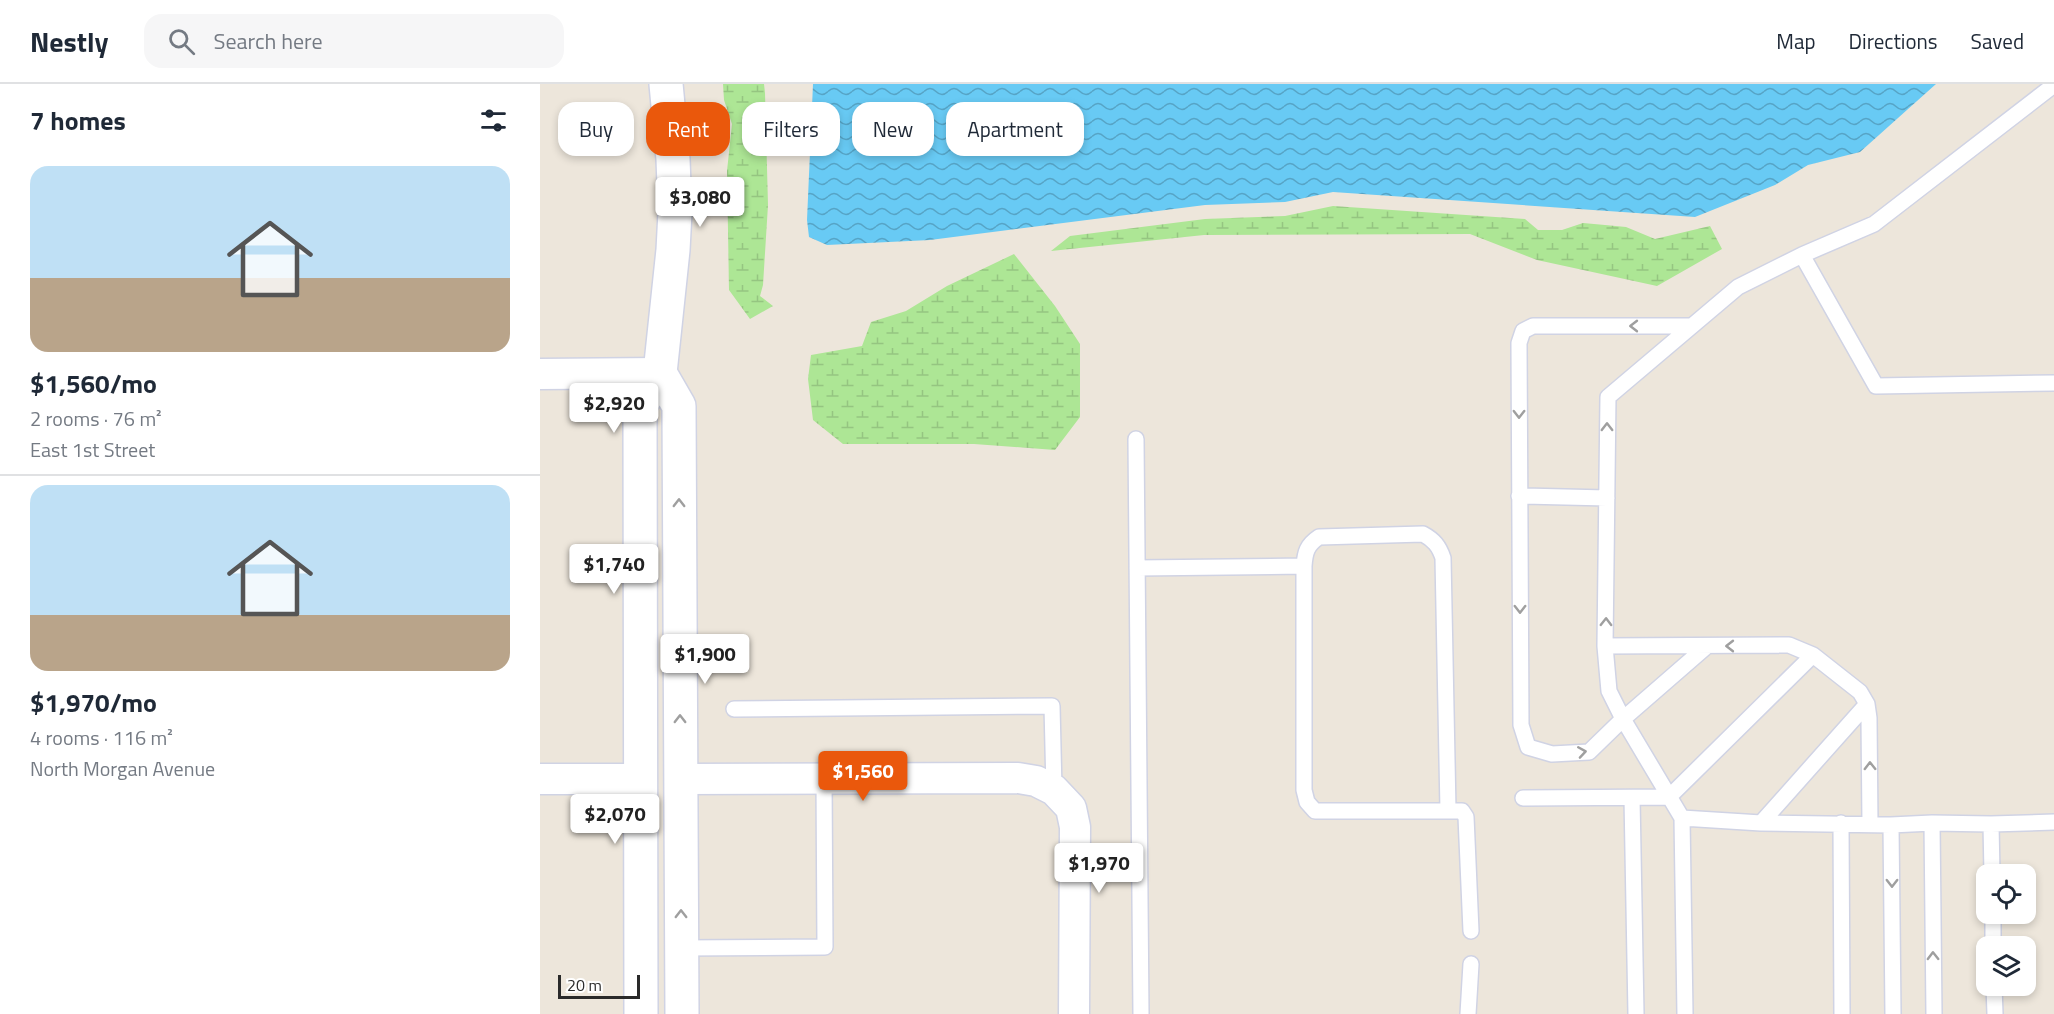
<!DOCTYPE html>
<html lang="en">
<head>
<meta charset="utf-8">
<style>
	:root { --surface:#fff; --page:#f6f6f7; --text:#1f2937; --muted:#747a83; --line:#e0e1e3; --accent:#ea580c }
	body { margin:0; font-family:"Titillium Web",sans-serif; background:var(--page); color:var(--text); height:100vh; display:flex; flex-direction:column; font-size:22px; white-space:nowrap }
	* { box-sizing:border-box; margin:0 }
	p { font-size:20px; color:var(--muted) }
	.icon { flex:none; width:33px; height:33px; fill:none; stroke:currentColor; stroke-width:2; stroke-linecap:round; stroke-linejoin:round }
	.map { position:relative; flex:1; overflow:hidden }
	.side { display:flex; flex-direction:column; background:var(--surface); width:540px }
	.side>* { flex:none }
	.top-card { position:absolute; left:18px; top:18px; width:570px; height:54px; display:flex; gap:12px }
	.buttons { position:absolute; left:1436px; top:780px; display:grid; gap:12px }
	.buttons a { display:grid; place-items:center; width:60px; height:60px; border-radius:12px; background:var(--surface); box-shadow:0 3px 9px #0003; font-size:30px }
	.scale { position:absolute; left:18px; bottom:15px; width:82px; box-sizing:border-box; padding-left:6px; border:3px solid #2a2a2a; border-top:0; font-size:16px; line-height:21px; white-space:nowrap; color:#2a2a2a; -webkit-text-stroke:4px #fff; paint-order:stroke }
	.price { position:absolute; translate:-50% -51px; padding:0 14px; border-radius:6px; background:#fff; color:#222; font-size:20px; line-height:39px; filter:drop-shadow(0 2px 3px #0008) }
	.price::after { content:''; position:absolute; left:50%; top:36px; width:18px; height:14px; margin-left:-9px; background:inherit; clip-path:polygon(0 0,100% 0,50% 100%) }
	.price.active { background:var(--accent); color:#fff }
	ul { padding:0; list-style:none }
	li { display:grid; align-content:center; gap:12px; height:318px; padding:0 30px }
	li+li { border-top:2px solid var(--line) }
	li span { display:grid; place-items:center; height:186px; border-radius:18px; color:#555 }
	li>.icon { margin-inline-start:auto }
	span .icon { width:108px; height:108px; fill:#fffc; stroke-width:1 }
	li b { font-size:26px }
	h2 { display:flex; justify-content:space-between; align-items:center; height:72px; padding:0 30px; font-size:26px }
	.pill { padding:0 21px; border-radius:18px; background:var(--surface); box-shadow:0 3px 9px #0003; font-size:21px; line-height:54px }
	.pill.active { background:var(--accent); color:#fff }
	header { display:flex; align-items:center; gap:36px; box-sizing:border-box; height:84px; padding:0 30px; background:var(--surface); border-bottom:2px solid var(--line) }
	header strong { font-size:28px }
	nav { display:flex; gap:33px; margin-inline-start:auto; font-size:21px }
	.search { width:420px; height:54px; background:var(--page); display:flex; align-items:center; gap:15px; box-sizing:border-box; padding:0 21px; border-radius:18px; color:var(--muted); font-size:22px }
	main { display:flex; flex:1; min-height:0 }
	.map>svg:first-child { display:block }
</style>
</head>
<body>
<header>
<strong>Nestly</strong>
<div class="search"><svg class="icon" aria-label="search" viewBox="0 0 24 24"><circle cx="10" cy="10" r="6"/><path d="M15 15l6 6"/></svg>Search here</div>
<nav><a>Map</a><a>Directions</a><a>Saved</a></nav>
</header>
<main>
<section class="side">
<h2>7 homes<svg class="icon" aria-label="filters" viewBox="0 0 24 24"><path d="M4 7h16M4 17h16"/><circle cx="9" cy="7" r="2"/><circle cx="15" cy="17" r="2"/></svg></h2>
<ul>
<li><span style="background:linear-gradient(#bfe0f5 60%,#b9a48a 0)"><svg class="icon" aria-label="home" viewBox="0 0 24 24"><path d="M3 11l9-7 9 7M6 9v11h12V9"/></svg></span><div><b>$1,560/mo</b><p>2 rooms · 76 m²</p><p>East 1st Street</p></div></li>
<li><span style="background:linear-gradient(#bfe0f5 70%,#b9a48a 0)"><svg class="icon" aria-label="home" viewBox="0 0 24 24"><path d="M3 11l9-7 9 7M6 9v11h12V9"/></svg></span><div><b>$1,970/mo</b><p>4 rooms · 116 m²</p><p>North Morgan Avenue</p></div></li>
</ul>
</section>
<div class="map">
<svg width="1514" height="930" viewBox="0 0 1514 930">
	<defs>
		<pattern id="wetland-marsh" width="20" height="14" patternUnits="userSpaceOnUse" patternTransform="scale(1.5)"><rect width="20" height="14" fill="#ade695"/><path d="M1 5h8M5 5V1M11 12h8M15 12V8" fill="none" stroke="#95c581"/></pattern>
		<pattern id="water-waves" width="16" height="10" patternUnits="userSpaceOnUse" patternTransform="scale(1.5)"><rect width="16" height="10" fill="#68caf4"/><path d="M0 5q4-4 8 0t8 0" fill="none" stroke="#56a4c6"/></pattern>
	</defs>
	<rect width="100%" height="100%" fill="#ede6db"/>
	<path fill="url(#wetland-marsh)" d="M183,0h41l1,9 3,112 -5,80 -3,11 13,10 -23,13 -21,-29 -2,-119 5,-47 -8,-24z
		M793,122l192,13 13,11h24l21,-7 22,2 21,2 29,12 55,-13 12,23 -65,37 -120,-26 -67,-26 -266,1 -153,16 19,-15 135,-17 80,-3z
		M474,170l41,52 25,38v73l-25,33 -81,-6h-131l-30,-24 -5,-41 3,-24 51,-9 9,-24 35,-11 41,-25z"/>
	<path fill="url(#water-waves)" d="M273,0h1123l-76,68 -52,13 -33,20 -80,32 -362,-25 -48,10 -80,3 -275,35 -103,5 -18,-8 -2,-17z"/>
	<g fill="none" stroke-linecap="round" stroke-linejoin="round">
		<defs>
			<path id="lane" d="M1262,171l74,131 178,-3
				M1152,242h-159l-10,5 -4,12 2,382 7,22 24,7 37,-2 34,-33 84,-73
				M596,355l5,575
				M979,412l88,2
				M597,484l167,-2
				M1065,562l184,-1 24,10 47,37 7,12 2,14 1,106
				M194,625l318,-3 2,84
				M983,714l146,-1 144,-142
				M1092,714l4,216
				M908,726l-5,-252c-4,-12 -9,-18 -20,-24l-104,3c-12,8 -14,15 -15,29v224l3,12 8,9h147l4,6 5,114
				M1142,734l-59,-99 -14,-28 -4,-45 3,-249 130,-110 64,-32 72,-31 180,-139
				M1221,739l106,-119
				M1301,739l1,191
				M1392,739l2,191
				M1451,740l63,-2
				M1351,741l2,189
				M1453,830v32
				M141,864l144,-1 -1,-169
				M1454,902l1,28
				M928,930l3,-50
				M1145,930l-3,-196 79,5 130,2 41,-2 59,1 1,50"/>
			<path id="street" d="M0,290l120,-1
				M0,695h100
				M140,695l338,-1 18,3 18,9 17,18 4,19 -1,187"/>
			<path id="secondary" d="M120,289l19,33 3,608
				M101,930l-1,-608 20,-33 13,-123 2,-38 -2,-53 -7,-75"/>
		</defs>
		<use href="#lane" stroke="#d0d3e4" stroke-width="18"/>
		<use href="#street" stroke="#d0d3e4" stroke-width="33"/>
		<use href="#secondary" stroke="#d0d3e4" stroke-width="36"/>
		<use href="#lane" stroke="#fff" stroke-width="15"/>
		<use href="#street" stroke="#fff" stroke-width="30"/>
		<use href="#secondary" stroke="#fff" stroke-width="33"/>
	</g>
	<defs><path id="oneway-chevron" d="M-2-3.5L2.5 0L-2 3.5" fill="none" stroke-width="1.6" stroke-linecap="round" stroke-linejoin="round" transform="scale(1.5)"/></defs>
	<g stroke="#9f9f9f">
		<use href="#oneway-chevron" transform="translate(1094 242) rotate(180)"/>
		<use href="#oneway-chevron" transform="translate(979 330) rotate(90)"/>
		<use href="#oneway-chevron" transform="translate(1067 343) rotate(-90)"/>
		<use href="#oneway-chevron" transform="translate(139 419) rotate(-90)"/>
		<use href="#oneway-chevron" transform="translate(980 525) rotate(90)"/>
		<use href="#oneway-chevron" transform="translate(1066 538) rotate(-89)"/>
		<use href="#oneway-chevron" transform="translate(1190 562) rotate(180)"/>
		<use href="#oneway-chevron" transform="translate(140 635) rotate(-90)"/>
		<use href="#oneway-chevron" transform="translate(1042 668) rotate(-9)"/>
		<use href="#oneway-chevron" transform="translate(1330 682) rotate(-91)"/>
		<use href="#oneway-chevron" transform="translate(1352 799) rotate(90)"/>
		<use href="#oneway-chevron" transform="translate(141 830) rotate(-90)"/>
		<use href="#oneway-chevron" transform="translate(1393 872) rotate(-91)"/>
	</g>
</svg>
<div class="buttons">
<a><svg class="icon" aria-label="locate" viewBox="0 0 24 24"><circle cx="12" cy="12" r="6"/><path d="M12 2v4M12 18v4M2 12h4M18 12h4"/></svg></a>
<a><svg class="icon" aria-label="layers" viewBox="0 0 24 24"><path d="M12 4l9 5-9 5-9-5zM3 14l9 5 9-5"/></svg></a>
</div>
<div class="scale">20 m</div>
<b class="price" style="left:160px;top:144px">$3,080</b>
<b class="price" style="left:74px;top:350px">$2,920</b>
<b class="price" style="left:74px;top:511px">$1,740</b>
<b class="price" style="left:165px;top:601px">$1,900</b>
<b class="price active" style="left:323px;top:718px">$1,560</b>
<b class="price" style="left:75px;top:761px">$2,070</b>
<b class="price" style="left:559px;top:810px">$1,970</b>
<div class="top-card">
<a class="pill">Buy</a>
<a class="pill active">Rent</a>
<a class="pill">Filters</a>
<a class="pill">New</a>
<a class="pill">Apartment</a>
</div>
</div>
</main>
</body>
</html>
